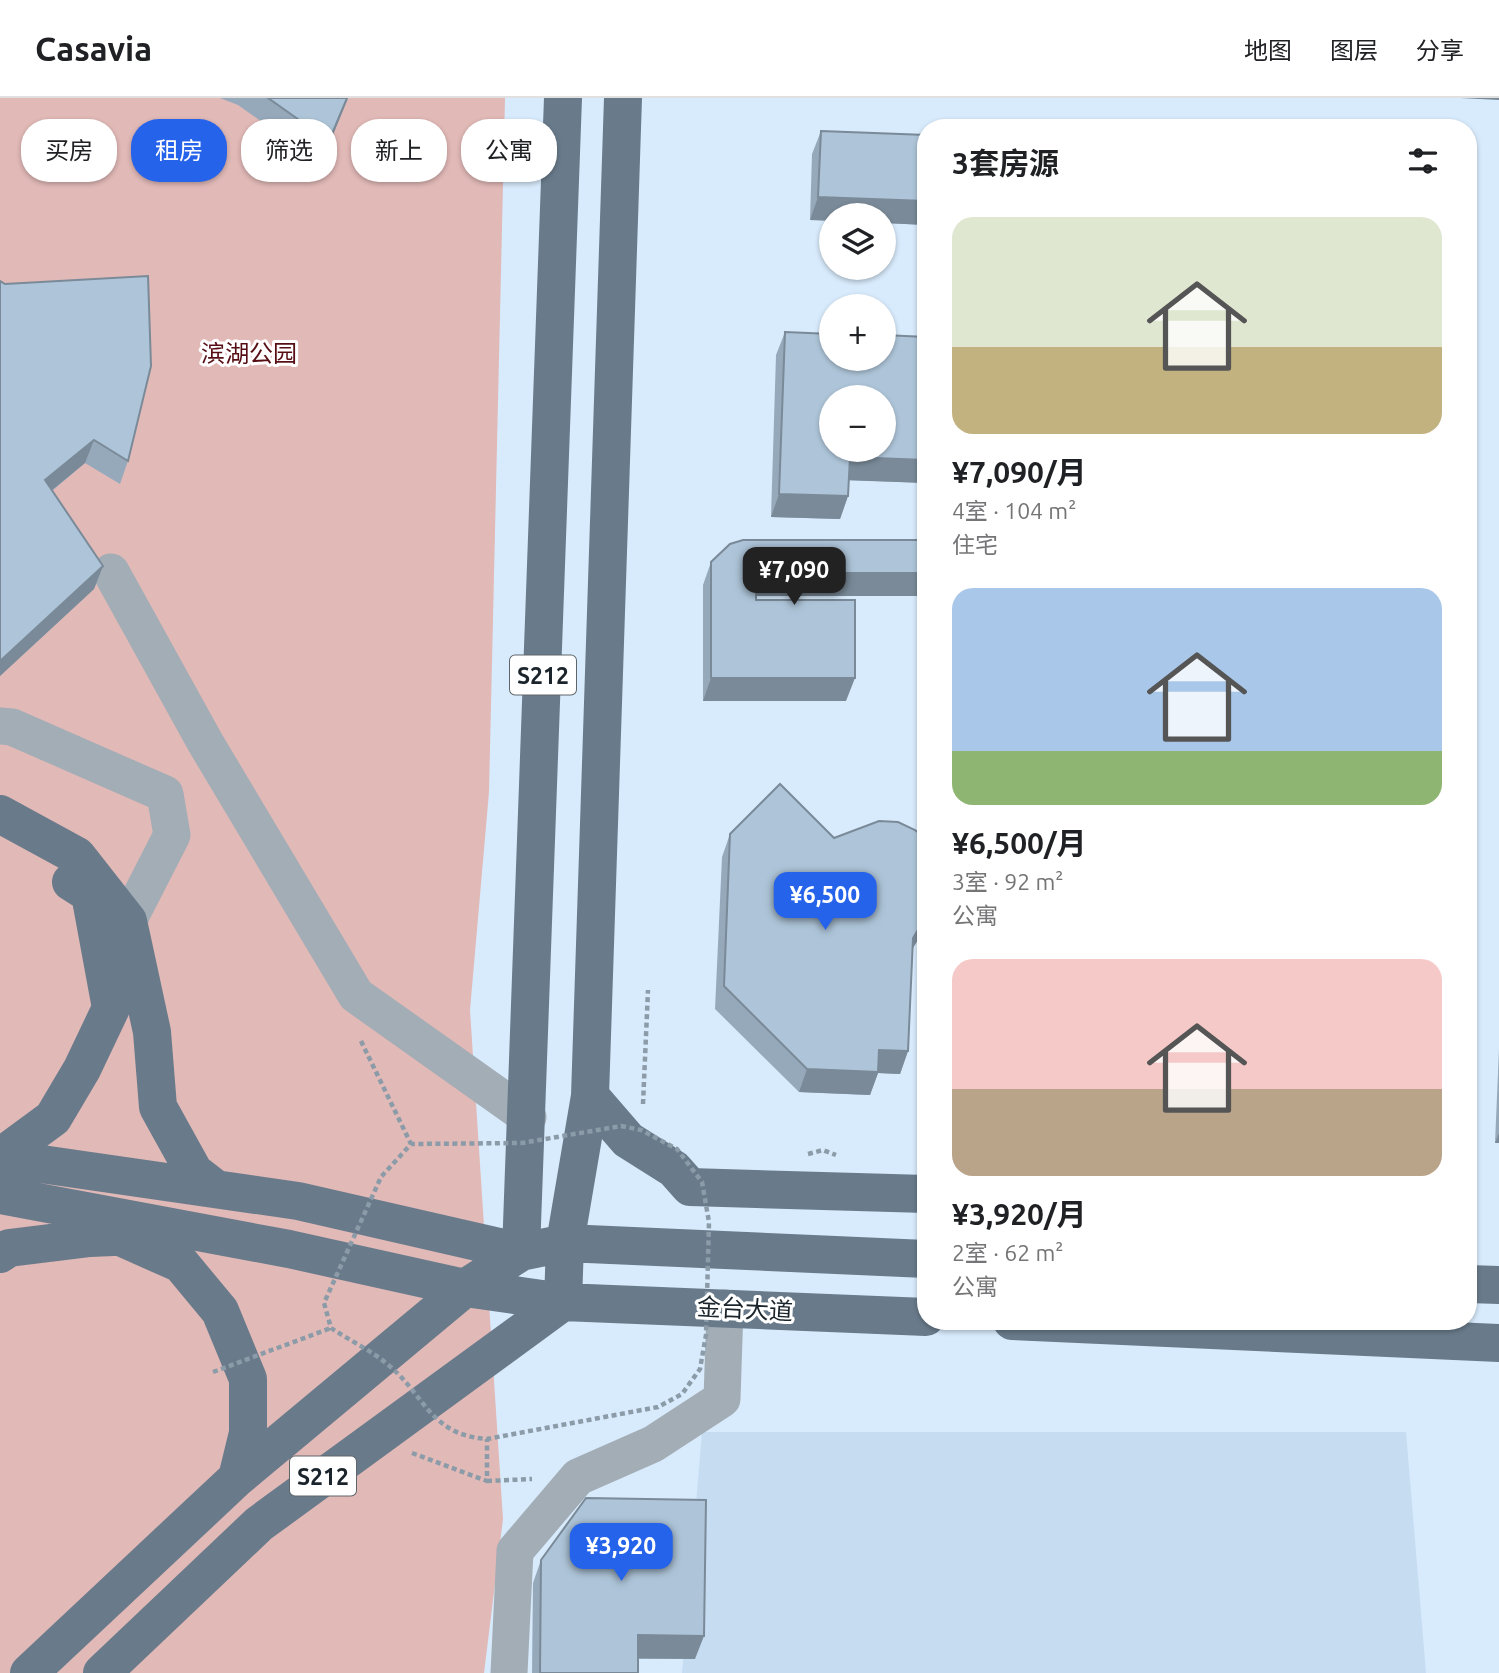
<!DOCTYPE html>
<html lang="zh">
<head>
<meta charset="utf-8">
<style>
	:root { --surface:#fff; --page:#f6f6f6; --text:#202124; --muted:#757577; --line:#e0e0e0; --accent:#2563eb }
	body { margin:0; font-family:Ubuntu,"Noto Sans SC",sans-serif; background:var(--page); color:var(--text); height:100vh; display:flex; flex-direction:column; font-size:26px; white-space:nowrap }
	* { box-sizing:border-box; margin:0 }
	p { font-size:23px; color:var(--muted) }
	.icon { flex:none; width:38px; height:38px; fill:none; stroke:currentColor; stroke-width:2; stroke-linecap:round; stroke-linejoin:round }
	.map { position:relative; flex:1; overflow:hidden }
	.panel { position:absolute; left:917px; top:21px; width:560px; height:1211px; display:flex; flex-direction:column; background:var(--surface); border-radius:28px; box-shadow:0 2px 5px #0004 }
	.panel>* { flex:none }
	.hud { position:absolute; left:21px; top:21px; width:665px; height:63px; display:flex; gap:14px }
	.buttons { position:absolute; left:819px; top:105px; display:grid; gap:14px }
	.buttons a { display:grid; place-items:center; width:77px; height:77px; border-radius:50%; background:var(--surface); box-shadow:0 2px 5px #0004; font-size:35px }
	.price { position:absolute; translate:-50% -60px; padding:0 16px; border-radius:14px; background:var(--accent); color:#fff; font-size:23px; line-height:46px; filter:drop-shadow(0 2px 4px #0008) }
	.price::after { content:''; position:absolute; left:50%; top:42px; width:21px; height:16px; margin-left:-10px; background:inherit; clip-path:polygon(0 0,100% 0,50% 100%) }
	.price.selected { background:#222; color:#fff }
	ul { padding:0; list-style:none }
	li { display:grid; align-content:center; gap:14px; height:371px; padding:0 35px }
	li span { display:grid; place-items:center; height:217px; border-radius:21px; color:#555 }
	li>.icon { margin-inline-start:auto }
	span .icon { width:126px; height:126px; fill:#fffc; stroke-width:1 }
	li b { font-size:30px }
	h2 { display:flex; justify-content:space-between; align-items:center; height:84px; padding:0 35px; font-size:30px }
	.chip { padding:0 24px; border-radius:28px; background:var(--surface); box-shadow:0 2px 5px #0004; font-size:24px; line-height:63px }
	.chip.selected { background:var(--accent); color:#fff }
	header { display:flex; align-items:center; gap:42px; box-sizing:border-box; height:98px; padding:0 35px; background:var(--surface); border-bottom:2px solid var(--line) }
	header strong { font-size:33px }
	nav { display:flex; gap:38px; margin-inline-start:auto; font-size:24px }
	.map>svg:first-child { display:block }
</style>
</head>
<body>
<header>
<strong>Casavia</strong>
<nav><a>地图</a><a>图层</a><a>分享</a></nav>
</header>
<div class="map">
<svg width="1499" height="1575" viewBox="0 0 1499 1575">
	<rect width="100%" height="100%" fill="#d8ebfc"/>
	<path fill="#c5dcf1" d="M702,1334h704l20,241h-744z"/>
	<path fill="#e1b9b7" d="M0,0h505l-16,694 -19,218 33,509 -19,154h-484z"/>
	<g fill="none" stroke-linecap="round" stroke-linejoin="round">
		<path stroke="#8c9ba8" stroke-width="4.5" stroke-dasharray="5 3.5" stroke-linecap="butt" d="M361,943l50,103
			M643,1006l5,-114
			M808,1056l15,-4 13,5
			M412,1355l75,28v-42
			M487,1383l45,-2"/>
		<path stroke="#a3adb6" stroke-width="37" d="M111,474l94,170 151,253 172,122
			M0,628l12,1 153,67 7,41 -44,86
			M509,1575l6,-122 63,-74 75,-33 69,-45 3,-91"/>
		<path stroke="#697b8b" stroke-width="38" d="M0,716l77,42 51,65 24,111 6,75 36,65 22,17
			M590,998l38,44 46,29 16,18 236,7
			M0,1059l53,-39 29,-49 29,-61 -21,-114 -19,-12
			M0,1060l298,43 223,51
			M0,1097l289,54 176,39 98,14 363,15
			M109,1134l72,32 39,47 28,68v54l-11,45
			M521,1154l42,-1154
			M0,1156l9,-6 81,-10 46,-2
			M1468,1186l31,1
			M563,1204l2,-59 25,-147 33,-998
			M1012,1223l487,22
			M29,1575l208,-195 228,-190 56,-36 44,-9 361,16
			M102,1575l157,-149 304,-222"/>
		<path stroke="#8c9ba8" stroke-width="4.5" stroke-dasharray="5 3.5" stroke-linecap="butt" d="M621,1028l20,4 36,19 25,33 7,40 -3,113 -6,34 -18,25 -24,13 -171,32c-58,-4 -62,-45 -101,-76 -16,-13 -37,-23 -55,-35l-7,-25 57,-126 30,-33 111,-1z
			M213,1274l118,-44"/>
	</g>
	<path fill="#96a9bb" d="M220,0h128l-27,66 -83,-59z
		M821,33l105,4v90l-42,-2v-8l-74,5 2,-66z
		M0,183l128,180 -8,23 -35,-21 -33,28 51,75 -9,23 -94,87z
		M785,234l141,151 -77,-3 -1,16 -8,23 -69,-2 5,-162z
		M711,464l215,34h-170v4l90,101h-143v-116z
		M730,736l104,4 78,110 -4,103 -8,23 -22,-1 -8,22 -71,-3 -84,-83 7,-152z
		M1499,951v94h-4z
		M541,1462l154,99h-57v14h-106l1,-90z"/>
	<path fill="#7a8a98" d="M347,0h1l-27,66 8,-23z
		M1460,0h39v2z
		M818,99l108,4v24l-42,-2v-8h-53v6l-21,-1z
		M94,342l-9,23 -49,40 9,-23z
		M850,359l76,3v23l-85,-3z
		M779,396l69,2 -8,23 -69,-2z
		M103,468l-9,23 -94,87v-15z
		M756,475h170v23h-178z
		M711,580h144l-9,23h-143z
		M926,819v10l-21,34 8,-23z
		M879,952l29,1 -8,23 -22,-1 -8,22 -71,-3 8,-23z
		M1499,1035v10h-4z
		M638,1537l66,1 -9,23 -65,-1z"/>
	<path fill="#aec5d9" stroke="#7a8a98" stroke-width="2" fill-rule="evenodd" d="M268,0h79l-18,43z
		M821,33l105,4v66l-108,-4z
		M148,178l3,90 -23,95 -34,-21 -49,40 58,86 -103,95v-380l5,3z
		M785,234l46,2v25h53v-24l42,2v123l-76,-3 -2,39 -69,-2zM831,299h53v53h-53z
		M743,442h183v33h-170v27h99v78h-144v-116l19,-18z
		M780,686l54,54 45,-17 19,1 17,8 11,9v78l-13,21 -5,113 -29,-1 -1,22 -71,-3 -83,-83 6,-152z
		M586,1400l120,2 -2,136 -66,-1v38h-98l1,-113z"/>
	<g text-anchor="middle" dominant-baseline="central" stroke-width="6" stroke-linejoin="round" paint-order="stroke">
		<g fill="#fff" stroke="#5f666b" stroke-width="2">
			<rect x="510" y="557.5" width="66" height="39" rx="5"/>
			<rect x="290" y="1358.5" width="66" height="39" rx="5"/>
		</g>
		<g font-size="23" font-weight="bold" fill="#1b242b">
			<text x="543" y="577">S212</text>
			<text x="323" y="1378">S212</text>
		</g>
		<g font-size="24" fill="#560e14" stroke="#fff">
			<text x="249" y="255">滨湖公园</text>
		</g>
		<g font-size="24" fill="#1b242b" stroke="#fff">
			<text transform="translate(745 1211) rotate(3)">金台大道</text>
		</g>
	</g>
</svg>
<div class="buttons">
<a><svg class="icon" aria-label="layers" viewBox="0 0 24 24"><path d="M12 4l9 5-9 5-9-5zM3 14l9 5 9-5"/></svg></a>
<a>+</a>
<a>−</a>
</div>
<b class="price selected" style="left:794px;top:509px">¥7,090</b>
<b class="price" style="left:825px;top:834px">¥6,500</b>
<b class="price" style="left:621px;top:1485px">¥3,920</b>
<div class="hud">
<a class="chip">买房</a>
<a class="chip selected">租房</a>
<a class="chip">筛选</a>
<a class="chip">新上</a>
<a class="chip">公寓</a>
</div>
<section class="panel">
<h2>3套房源<svg class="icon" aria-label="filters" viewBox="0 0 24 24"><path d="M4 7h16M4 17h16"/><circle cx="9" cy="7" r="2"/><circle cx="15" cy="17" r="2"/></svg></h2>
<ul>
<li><span style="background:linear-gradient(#dfe7d0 60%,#c2b280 0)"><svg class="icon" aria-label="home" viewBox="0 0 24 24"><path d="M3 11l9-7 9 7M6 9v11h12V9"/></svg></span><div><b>¥7,090/月</b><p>4室 · 104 m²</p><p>住宅</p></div></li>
<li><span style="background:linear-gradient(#a9c7e8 75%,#8fb573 0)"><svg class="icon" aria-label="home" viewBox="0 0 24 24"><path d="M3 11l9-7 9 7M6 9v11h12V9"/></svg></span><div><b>¥6,500/月</b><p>3室 · 92 m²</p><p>公寓</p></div></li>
<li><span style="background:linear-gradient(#f6c9c9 60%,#b9a48a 0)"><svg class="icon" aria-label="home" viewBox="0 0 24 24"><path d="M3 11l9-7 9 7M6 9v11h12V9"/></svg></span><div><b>¥3,920/月</b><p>2室 · 62 m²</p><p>公寓</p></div></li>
</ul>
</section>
</div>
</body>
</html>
